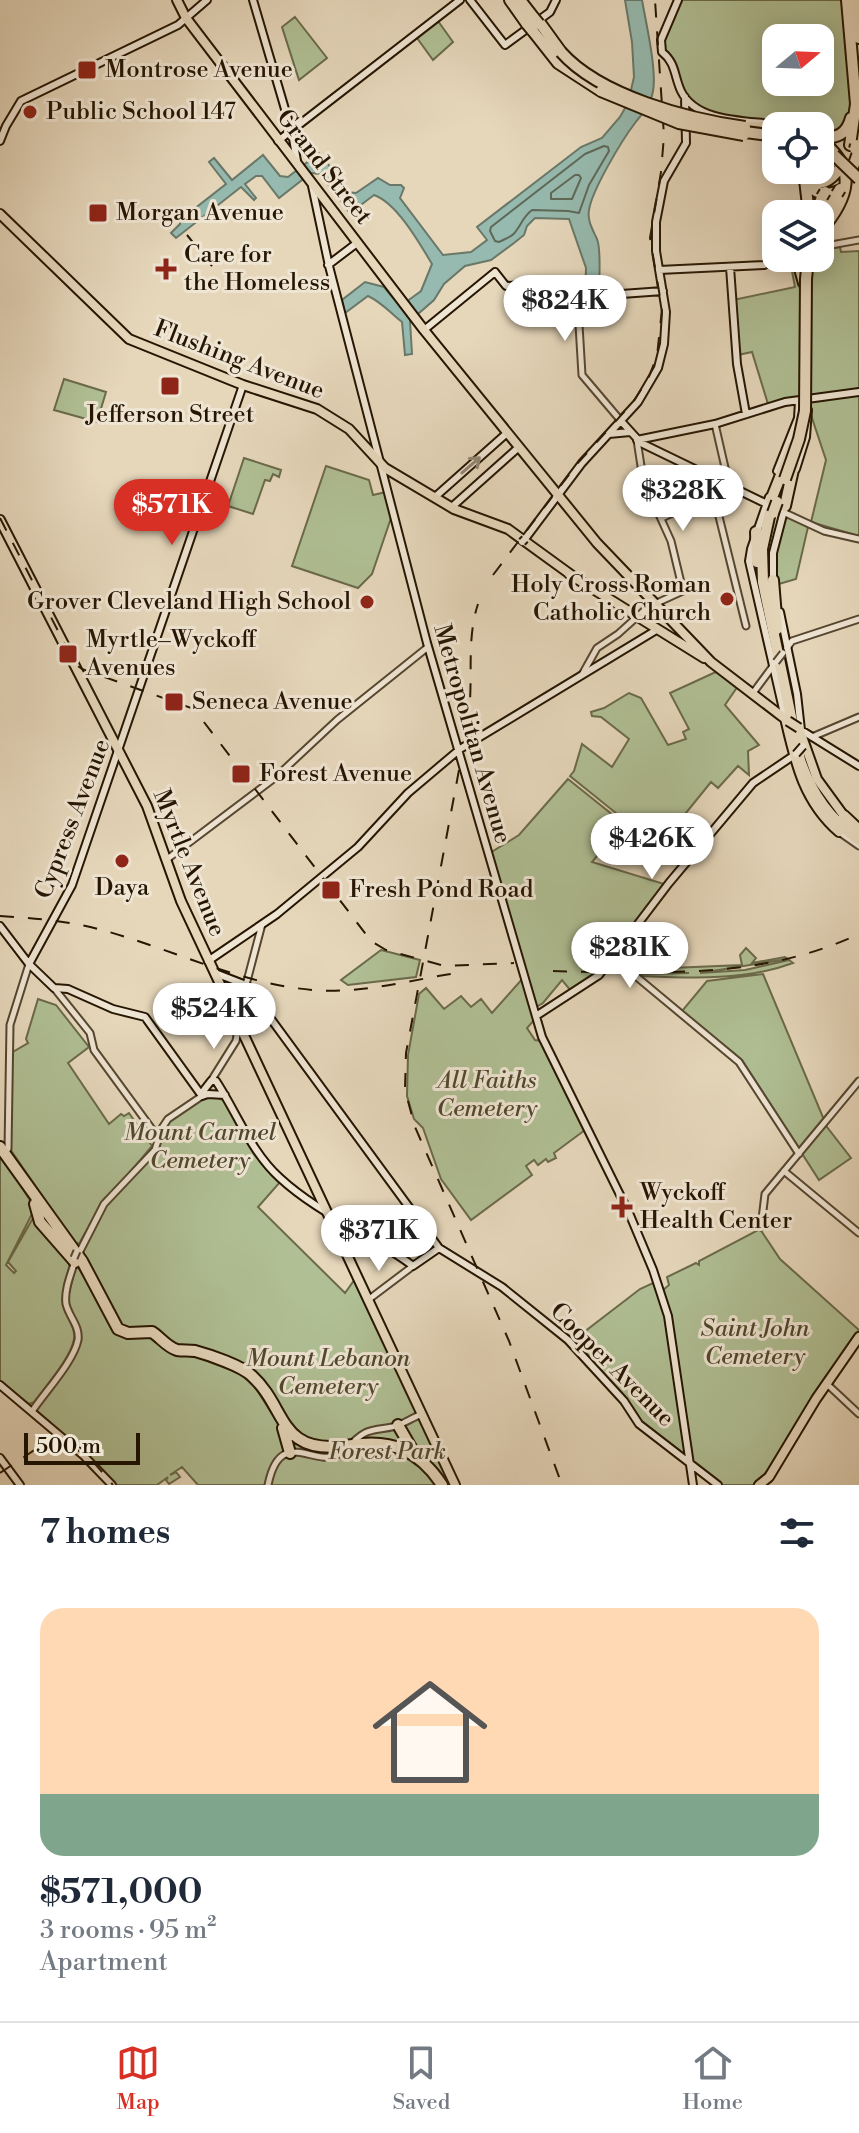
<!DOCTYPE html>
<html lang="en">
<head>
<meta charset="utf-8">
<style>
	:root { --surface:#fff; --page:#f6f6f7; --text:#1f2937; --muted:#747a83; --line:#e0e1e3; --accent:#d93025 }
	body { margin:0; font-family:"Libre Bodoni",serif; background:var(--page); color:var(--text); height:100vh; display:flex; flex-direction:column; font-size:30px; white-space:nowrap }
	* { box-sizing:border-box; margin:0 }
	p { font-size:26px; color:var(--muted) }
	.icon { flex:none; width:44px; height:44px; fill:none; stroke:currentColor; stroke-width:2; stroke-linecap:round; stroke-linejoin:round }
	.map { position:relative; height:1485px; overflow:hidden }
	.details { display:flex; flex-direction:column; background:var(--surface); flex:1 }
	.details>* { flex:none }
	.needle { width:52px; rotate:71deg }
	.buttons { position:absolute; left:762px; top:24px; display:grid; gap:16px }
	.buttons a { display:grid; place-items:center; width:72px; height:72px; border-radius:16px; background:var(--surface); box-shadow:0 4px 20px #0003; font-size:40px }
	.scale { position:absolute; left:24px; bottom:20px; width:116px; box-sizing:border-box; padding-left:8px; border:4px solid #251501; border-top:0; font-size:22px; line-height:28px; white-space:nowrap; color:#251501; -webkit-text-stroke:6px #efe5d3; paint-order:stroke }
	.price { position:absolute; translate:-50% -68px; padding:0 18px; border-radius:28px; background:#fff; color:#222; font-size:26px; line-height:52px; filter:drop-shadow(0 2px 4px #0008) }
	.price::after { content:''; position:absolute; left:50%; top:48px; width:24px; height:18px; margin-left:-12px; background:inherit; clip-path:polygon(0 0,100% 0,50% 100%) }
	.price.selected { background:var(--accent); color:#fff }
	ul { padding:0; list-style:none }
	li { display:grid; align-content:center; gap:16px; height:424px; padding:0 40px }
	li+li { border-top:2px solid var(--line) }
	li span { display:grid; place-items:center; height:248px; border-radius:24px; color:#555 }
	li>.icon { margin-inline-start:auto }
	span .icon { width:144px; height:144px; fill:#fffc; stroke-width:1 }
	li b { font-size:34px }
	h2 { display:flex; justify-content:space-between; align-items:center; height:96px; padding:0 40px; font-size:34px }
	.menu { display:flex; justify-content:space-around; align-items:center; height:112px; border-top:2px solid var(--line); background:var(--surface); font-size:22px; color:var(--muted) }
	.menu a { display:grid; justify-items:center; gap:4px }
	.menu .selected { color:var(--accent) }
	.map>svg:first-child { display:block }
</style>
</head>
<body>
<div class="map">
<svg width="859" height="1485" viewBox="0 0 859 1485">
	<rect width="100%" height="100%" fill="#e6d7bb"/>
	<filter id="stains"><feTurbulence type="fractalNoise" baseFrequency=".0025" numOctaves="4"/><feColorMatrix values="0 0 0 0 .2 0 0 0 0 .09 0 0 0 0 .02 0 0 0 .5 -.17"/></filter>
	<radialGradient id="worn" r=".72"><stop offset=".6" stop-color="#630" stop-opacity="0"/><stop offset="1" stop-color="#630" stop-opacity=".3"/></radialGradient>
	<path fill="#b0bf94" stroke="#6a6a4a" stroke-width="2" fill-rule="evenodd" d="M681,0h165l7,93 -2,20 -11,18 -20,-2v-3c-29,0 -110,-6 -129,-26 -15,-14 -10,-37 -27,-49l-1,-9zM776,38h44v44h-44z
		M295,17l32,41 -28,22 -17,-53z
		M438,21l15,21 -20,18 -16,-22z
		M840,247l1,5 18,-1v139l-52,8 4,-140h9v-8z
		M797,264l4,22v112l-33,6 -16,-52 -14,3 -5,-55 62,-13 -4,-21z
		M64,379l42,13 -9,30 -43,-12z
		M859,394v142l-48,-14 15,-62 -19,-57z
		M244,458l37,12 -2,7 -6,-3 -3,7 -5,-1 -12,34 -25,-8z
		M326,466l43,14 4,15 13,-3 6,23 -20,59 -14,14 -66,-22z
		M785,515l23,12 -12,52 -17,5 -5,-22z
		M718,671l20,15 -13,19 34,40 -11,6 1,24 -11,-9 -20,22 -7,-6 -47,58 -30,-25 -7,7 -57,-46 4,-5 8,-27 30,23 17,-28 -28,-22 -9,-1 -1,-4 13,-4 25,-15 12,5 27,47 18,-6 -3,-7 6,-3 -19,-36z
		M568,779l56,45 -32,38 72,22 -68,92 -25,15 -9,-11 -19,23 -7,4 -46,-154 29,-18z
		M746,948l10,10 -4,5 33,-6 3,2 -88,14 45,-3 44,-10 4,3c-48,18 -104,15 -153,13l3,-2 46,-1 -46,-1 3,-3 96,-4 -2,-10z
		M381,950l39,10 -4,17 -68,8 -7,-5z
		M763,974l64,153 24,31 -32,22 -77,-120 -60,-49 25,-30z
		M523,978l12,41 -8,9 8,12 6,1 44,89 -31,23 2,5 -8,4 -2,-3 -8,6 -4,-5 -8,6 6,9 -61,45 -30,-41 -18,-51 -9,-9 -7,-23 1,-41 11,-61 7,-6 18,21 17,-13 10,11 10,-8 11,14z
		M38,999l18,6 33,42 -21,16 41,61 12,-10 3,2 5,-3 23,33 -36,43 -12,10 -25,45 -5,-2 -66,-96 3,-93 17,-10 -2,-4z
		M203,1097h13l9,4 56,80 -23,26 87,86 10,-14 99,206h-256l-16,-18 -12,8 6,-3 4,5 -11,7 -3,-4 2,-3 -11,8h-43l-18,-22 -61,-54 32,-45 12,-25 -12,-38 9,-36 6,8 2,-1 32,62 11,5 16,-4 8,2 19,16 24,3 47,18 14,13 28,44 -25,-53 -75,-29 -45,-21h-18l-39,-77 27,-49 46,-48 7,-21 11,-15z
		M0,1154l35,54 -29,57 8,8 2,-2 -8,-9 25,-44 37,44c-2,15 -9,26 -7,42 2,12 13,22 11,35 -3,19 -28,47 -40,63l-5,2 -29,-22z
		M760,1229l20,30 79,71 -95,145 -11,10h-32l-28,-22 -22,-149 -8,-24 6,-5 -2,-8 29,-14 3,2v-4z
		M655,1282l12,34 20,142 -46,-37 -66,-82 65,-50z"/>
	<path fill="#96baaf" stroke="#697869" stroke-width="2" d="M625,0h17c4,23 15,70 11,91 -2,13 -11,23 -18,32 -13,17 -43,67 -46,87 -2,11 4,20 8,29 5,13 1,39 3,55h-15l1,-26 -17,-49 -34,-1 -8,8 -3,9 -10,8 -23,17 -26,6 -21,18 -10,16 -24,21 2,33 -7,1 -3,-33c-12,-9 -19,-19 -34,-26l-23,17 -3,-13 23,-18 19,5 9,11 13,4 15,-11 11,-27c-12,-20 -35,-61 -58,-69l-24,18 -30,-39 -9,-1 -32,25 -17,-22h-6l-11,8 11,14 -2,2 -13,-13 -65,51 -5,-5 9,-9v-4l46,-36 -17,-22 5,-4 18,22 31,-25 17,21 8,1 22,-17 -5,-7 8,-5 11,10 23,34 9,1 22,-15 12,7h11l3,3 -4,10 43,57 28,-3 16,-12 -10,-13 104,-80 21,-9 18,-21 8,-14 6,-26 -2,-35z"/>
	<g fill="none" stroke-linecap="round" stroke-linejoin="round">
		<path stroke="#5e6858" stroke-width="2" d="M604,146l4,1 1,4 -20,34 -10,28 -11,-2 -36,-1c-9,7 -10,13 -16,21 -3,6 -12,8 -17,11l-4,-1 -5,-10 1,-4 94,-73z
			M575,175h4l2,3 -9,21h-21v-6z"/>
		<defs>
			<path id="tertiary" d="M820,247l39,-7
				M580,297l-2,11 4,67 39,46
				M715,424l14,61
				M709,476l37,150
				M783,512l41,19 35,8
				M662,518l51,-25
				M787,648l5,-7 67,-22
				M583,673l14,-25 21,-14 30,-27 35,-16 -12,-50 -28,-62 -6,-39
				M753,693l20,-27
				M812,737l47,-20
				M839,832l20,14
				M166,860l110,-83 61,-57 91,-73
				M614,958l125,104 60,92
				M54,988l36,45 4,17 63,86
				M211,1081l25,-40 10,-56 16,-61
				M8,1149l2,-124 19,-61
				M784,1171l75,62
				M761,1227l4,-33 94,-113
				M79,1253l25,-49 51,-54 7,-22 6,-9 34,-23
				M368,1300l45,-34
				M827,1384l32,30
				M33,1410c12,-18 41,-49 45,-70 2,-14 -9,-23 -12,-36 -2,-14 5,-30 9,-43
				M268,1485c12,-59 46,-18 69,-30 12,-6 18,-18 30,-23 10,-4 22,-3 32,-7 7,-3 15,-8 23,-11"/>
			<path id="secondary" d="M253,0l39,133 5,28
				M470,0l35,45 45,-33 6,-12
				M678,0l-17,40 1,12c14,11 12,24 19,39 16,33 69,29 99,34
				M0,141l6,-15 15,-25 157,-76 29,-25
				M278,141l182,-141
				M312,186l17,80 98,377 115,394 87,176 24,57 15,46 25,169
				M328,265l29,-22
				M730,267l7,97 9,50
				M659,270l105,-5 13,-7
				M424,330l71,-58 11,14 73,-4 1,15 83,-6
				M621,421l20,22 128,62
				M609,434l21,-2
				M637,440l78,-16 70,-22 74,-10
				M796,469l10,-32 2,-27
				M777,471l21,-53 1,-17
				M435,497l72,-64
				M769,497l-18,52 -2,12 36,157
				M454,505l65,-58
				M525,539l57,-76 56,-61 20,-34 6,-24 2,-32 -10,-61v-29l8,-41 22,-38 -1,-46
				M773,582v-29l13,-50
				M780,612l17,82 4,36 58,36
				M0,926l29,38 25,24 14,1 45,20 32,8 57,79 6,-2 17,1
				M208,961l69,-47 81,-67 50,-54 52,-44 198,-120
				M29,964l43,-79 171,-500
				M606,966l63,-83 84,-100 43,-29
				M215,973l31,12 193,263 63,39 66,53 56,61 15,23 79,61
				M536,1016l63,-41
				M201,1094l10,-13h5c21,32 35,71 64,97 39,36 91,56 133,88l26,-18
				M0,1385l84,71 28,29
				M0,1458l20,27"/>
			<path id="primary" d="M177,0l9,18 238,312 173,213 114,119 77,59
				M0,214l129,125 114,46 74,24 32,20 36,39 69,41 54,20 66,48
				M0,520l147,286 34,95 274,584
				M569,574l135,84
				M785,718c10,43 18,83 54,114
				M799,728l18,51 27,37
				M759,1485l10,-8 47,-78 43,-62"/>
			<path id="motorway" d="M510,0l17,24
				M520,0l14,18
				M847,0l9,104 -6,41
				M856,0l3,38
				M540,23l21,29
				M532,30l26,33 43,28
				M745,127l31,1
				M820,136c16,4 27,-2 31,-18
				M820,140c39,28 29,58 0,92
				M820,149l19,14
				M853,167l6,-17
				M808,175c11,15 23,5 32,-7
				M804,176c8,19 23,22 40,12
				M805,180l4,34
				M816,214l6,-17
				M820,223l14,-28
				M797,258l7,25
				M771,500l21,-53
				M785,506l9,-41
				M770,512l-8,37 1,33 37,178c11,33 30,60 59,80
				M756,532l1,30
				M773,580l4,49
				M844,816l15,14
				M0,1147l82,114 36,68 10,4 24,-1c8,5 15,15 25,18 6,1 12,0 18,1 15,4 47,15 57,25 35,32 26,78 92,70
				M35,1204l5,18 35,40
				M398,1425l15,26
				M283,1428l7,25
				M353,1445c39,-6 67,6 89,40"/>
		</defs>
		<use href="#tertiary" stroke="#554630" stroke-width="9"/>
		<use href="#secondary" stroke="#251501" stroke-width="10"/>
		<use href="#primary" stroke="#251501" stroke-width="12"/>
		<use href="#motorway" stroke="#251501" stroke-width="14"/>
		<use href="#tertiary" stroke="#efe5d3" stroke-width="5"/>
		<use href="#secondary" stroke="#efe5d3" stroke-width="6"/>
		<use href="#primary" stroke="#e6d7bb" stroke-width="8"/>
		<use href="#motorway" stroke="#e6d7bb" stroke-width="10"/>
		<path stroke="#251501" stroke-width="2" stroke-dasharray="14 14" stroke-linecap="butt" d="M187,235l25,31
			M0,518l75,146 7,5 112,40 177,232 15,9 59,16 69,-3
			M493,575l84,-111 56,-62 15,-23 9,-23 5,-47 -12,-71 11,-66 3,-36 -9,-136
			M467,725c8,-40 -2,-82 11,-121
			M459,770l-53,283 -1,37 10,37 94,214 53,144
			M0,916c34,2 69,5 102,14 70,19 138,54 211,60 48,4 97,-10 144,-17
			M553,971l73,2
			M643,972c76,1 147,-6 216,-38
			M0,1473l51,-34 11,-2 34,28 17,20"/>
		<defs>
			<path id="tertiary-bridge" d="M776,662l7,-9
				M74,1258l3,-7"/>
			<path id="secondary-bridge" d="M522,542l3,-3
				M796,754l7,-8
				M599,975l7,-9"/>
			<path id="primary-bridge" d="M788,721l11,7"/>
			<path id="motorway-bridge" d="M534,18l5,6
				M527,24l5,6
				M561,52c39,44 127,67 184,75
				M601,91l78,32 65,12
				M738,131l38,5
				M855,149l1,-4
				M834,155l25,24
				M837,194l3,-5
				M822,197l3,-5
				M785,479l14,-40 6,-28 1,-132 2,-21
				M773,513l4,-11
				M344,1446l9,-1"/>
		</defs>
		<use href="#tertiary-bridge" stroke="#554630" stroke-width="9" stroke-linecap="butt"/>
		<use href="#secondary-bridge" stroke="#251501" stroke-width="10" stroke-linecap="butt"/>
		<use href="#primary-bridge" stroke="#251501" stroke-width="12" stroke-linecap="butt"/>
		<use href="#motorway-bridge" stroke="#251501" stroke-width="14" stroke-linecap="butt"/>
		<use href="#tertiary-bridge" stroke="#efe5d3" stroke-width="5"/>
		<use href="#secondary-bridge" stroke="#efe5d3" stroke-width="6"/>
		<use href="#primary-bridge" stroke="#e6d7bb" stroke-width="8"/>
		<use href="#motorway-bridge" stroke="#e6d7bb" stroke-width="10"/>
	</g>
	<defs><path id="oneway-shaft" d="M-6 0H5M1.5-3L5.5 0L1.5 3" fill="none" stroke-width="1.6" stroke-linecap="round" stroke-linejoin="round" transform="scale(2)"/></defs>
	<use stroke="#948774" href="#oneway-shaft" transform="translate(471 465) rotate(-41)"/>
	<g fill="#8f2418" stroke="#efe5d3" stroke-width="3">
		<rect x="77" y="60" width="20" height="20" rx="4"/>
		<circle cx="30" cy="112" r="8"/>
		<rect x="88" y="203" width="20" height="20" rx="4"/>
		<path d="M162 257h8v8h8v8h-8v8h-8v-8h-8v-8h8z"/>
		<rect x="160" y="376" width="20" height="20" rx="4"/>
		<circle cx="727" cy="599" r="8"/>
		<circle cx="367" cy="602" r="8"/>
		<rect x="58" y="644" width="20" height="20" rx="4"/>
		<rect x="164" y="692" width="20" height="20" rx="4"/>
		<rect x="231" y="764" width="20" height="20" rx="4"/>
		<circle cx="122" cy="861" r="8"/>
		<rect x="321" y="880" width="20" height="20" rx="4"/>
		<path d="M618 1195h8v8h8v8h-8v8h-8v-8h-8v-8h8z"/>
	</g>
	<g text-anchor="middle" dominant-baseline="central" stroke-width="6" stroke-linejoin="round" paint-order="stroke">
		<g font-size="24" fill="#251501" stroke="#efe5d3" text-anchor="start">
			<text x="105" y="70">Montrose Avenue</text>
			<text x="46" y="112">Public School 147</text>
			<text x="116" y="213">Morgan Avenue</text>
			<text x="184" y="255">Care for<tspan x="184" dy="28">the Homeless</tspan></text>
			<text x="170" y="415" text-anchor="middle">Jefferson Street</text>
			<text x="711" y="585" text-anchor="end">Holy Cross Roman<tspan x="711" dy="28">Catholic Church</tspan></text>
			<text x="351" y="602" text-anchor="end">Grover Cleveland High School</text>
			<text x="86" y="640">Myrtle–Wyckoff<tspan x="86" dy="28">Avenues</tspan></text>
			<text x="192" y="702">Seneca Avenue</text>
			<text x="259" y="774">Forest Avenue</text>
			<text x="122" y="888" text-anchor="middle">Daya</text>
			<text x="349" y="890">Fresh Pond Road</text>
			<text x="640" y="1193">Wyckoff<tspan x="640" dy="28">Health Center</tspan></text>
		</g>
		<g font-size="24" fill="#251501" stroke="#efe5d3">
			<text transform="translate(324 167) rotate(52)">Grand Street</text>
			<text transform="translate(239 360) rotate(21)">Flushing Avenue</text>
			<text transform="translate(472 734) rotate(74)">Metropolitan Avenue</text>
			<text transform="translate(73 819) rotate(-69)">Cypress Avenue</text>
			<text transform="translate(189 863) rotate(68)">Myrtle Avenue</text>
			<text transform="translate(612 1365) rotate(45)">Cooper Avenue</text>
		</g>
		<g font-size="24" font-style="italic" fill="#4f482d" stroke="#efe5d3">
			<text x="487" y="1081">All Faiths<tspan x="487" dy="28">Cemetery</tspan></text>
			<text x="200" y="1133">Mount Carmel<tspan x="200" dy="28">Cemetery</tspan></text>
			<text x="755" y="1329">Saint John<tspan x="755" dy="28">Cemetery</tspan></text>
			<text x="328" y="1359">Mount Lebanon<tspan x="328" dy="28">Cemetery</tspan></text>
			<text x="387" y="1452">Forest Park</text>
		</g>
	</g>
	<rect width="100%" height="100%" filter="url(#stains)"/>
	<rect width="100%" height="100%" fill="url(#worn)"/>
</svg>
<div class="buttons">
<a><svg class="needle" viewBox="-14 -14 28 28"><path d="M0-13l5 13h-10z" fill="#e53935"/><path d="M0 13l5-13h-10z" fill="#747a83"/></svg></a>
<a><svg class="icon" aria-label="locate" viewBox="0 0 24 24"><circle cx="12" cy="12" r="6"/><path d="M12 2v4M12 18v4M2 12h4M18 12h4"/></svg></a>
<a><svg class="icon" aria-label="layers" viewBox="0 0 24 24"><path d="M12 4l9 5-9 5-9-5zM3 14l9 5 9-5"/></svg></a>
</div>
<div class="scale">500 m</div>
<b class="price" style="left:565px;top:343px">$824K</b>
<b class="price" style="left:683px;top:533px">$328K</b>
<b class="price selected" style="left:172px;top:547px">$571K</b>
<b class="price" style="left:652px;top:881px">$426K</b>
<b class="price" style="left:630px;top:990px">$281K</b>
<b class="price" style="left:214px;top:1051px">$524K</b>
<b class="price" style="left:379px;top:1273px">$371K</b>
</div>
<section class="details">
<h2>7 homes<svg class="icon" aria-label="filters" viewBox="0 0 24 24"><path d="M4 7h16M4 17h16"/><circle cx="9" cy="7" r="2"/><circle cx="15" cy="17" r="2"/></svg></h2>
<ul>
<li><span style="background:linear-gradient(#ffd9b3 75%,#7fa58c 0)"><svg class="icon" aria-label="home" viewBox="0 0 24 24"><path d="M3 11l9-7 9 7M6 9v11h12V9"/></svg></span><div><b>$571,000</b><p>3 rooms · 95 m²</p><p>Apartment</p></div></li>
</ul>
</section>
<nav class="menu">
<a class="selected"><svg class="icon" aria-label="map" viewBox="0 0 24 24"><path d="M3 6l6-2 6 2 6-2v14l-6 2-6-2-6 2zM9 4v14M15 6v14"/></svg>Map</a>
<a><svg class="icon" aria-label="saved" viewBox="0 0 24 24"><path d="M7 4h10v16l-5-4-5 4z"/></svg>Saved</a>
<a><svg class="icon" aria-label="home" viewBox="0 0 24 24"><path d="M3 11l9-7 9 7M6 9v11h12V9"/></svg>Home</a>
</nav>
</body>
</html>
